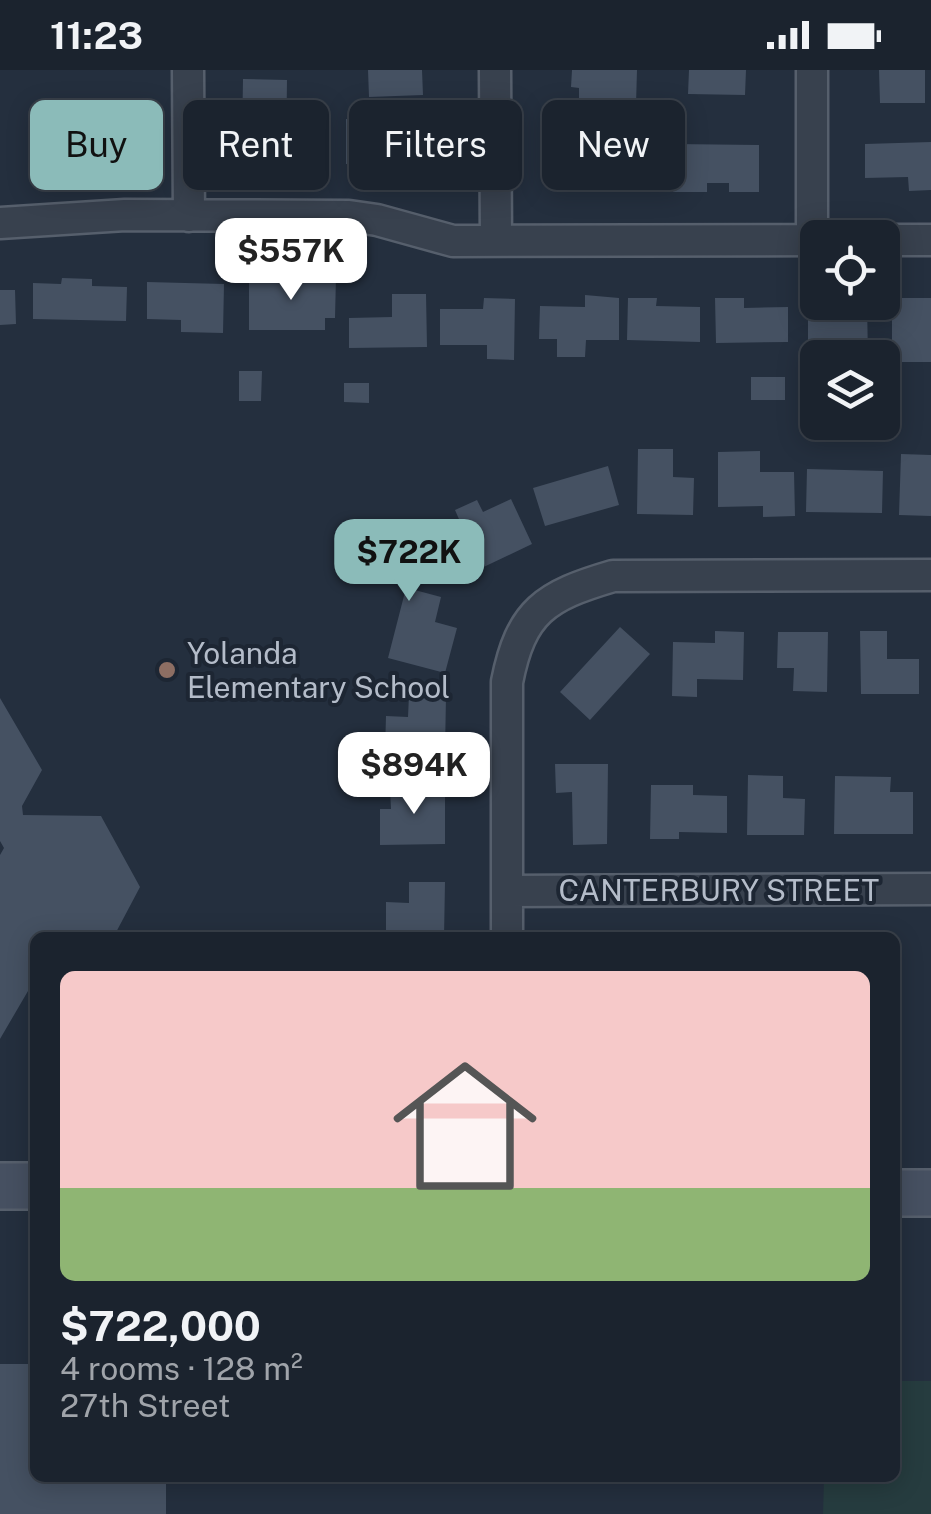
<!DOCTYPE html>
<html lang="en">
<head>
<meta charset="utf-8">
<style>
	:root { --surface:#1b232e; --page:#242b36; --text:#f1f3f6; --muted:#a0a4aa; --line:#39404a; --accent:#8bbbb9 }
	body { margin:0; font-family:"Public Sans",sans-serif; background:var(--page); color:var(--text); height:100vh; display:flex; flex-direction:column; font-size:38px; white-space:nowrap }
	* { box-sizing:border-box; margin:0 }
	p { font-size:32px; color:var(--muted) }
	.icon { flex:none; width:55px; height:55px; fill:none; stroke:currentColor; stroke-width:2; stroke-linecap:round; stroke-linejoin:round }
	.map { position:relative; flex:1; overflow:hidden }
	.drawer { position:absolute; left:30px; top:862px; width:870px; height:550px; display:flex; flex-direction:column; background:var(--surface); border-radius:15px; box-shadow:0 5px 25px #0003,0 0 0 2px var(--line) }
	.drawer>* { flex:none }
	.top-card { position:absolute; left:30px; top:30px; width:872px; height:90px; display:flex; gap:20px }
	.buttons { position:absolute; left:800px; top:150px; display:grid; gap:20px }
	.buttons a { display:grid; place-items:center; width:100px; height:100px; border-radius:15px; background:var(--surface); box-shadow:0 5px 25px #0003,0 0 0 2px var(--line); font-size:50px }
	.price { position:absolute; translate:-50% -85px; padding:0 22px; border-radius:20px; background:#fff; color:#222; font-size:32px; line-height:65px; filter:drop-shadow(0 2px 5px #0008) }
	.price::after { content:''; position:absolute; left:50%; top:60px; width:30px; height:22px; margin-left:-15px; background:inherit; clip-path:polygon(0 0,100% 0,50% 100%) }
	.price.current { background:var(--accent); color:#111 }
	ul { padding:0; list-style:none }
	li { display:grid; align-content:center; gap:20px; height:530px; padding:0 30px }
	li span { display:grid; place-items:center; height:310px; border-radius:15px; color:#555 }
	li>.icon { margin-inline-start:auto }
	span .icon { width:180px; height:180px; fill:#fffc; stroke-width:1 }
	li b { font-size:42px }
	.pill { padding:0 35px; border-radius:15px; background:var(--surface); box-shadow:0 5px 25px #0003,0 0 0 2px var(--line); font-size:35px; line-height:90px }
	.pill.current { background:var(--accent); color:#111 }
	.status { display:flex; justify-content:space-between; align-items:center; height:70px; padding:0 50px; background:var(--surface); direction:ltr }
	.status svg { height:28px; fill:currentColor }
	.map>svg:first-child { display:block }
</style>
</head>
<body>
<div class="status"><b>11:23</b><svg viewBox="0 0 49 12"><path d="M0 12V9h3v3zM5 12V6h3v6zM10 12V3h3v9zM15 12V0h3v12zM26 1h20v11H26zM47 4h2v5h-2z"/></svg></div>
<div class="map">
<svg width="931" height="1444" viewBox="0 0 931 1444">
	<rect width="100%" height="100%" fill="#242f3e"/>
	<path fill="#263c3f" d="M895,1311h36v133h-108l1,-36h71z"/>
	<path fill="#455162" d="M368,0h54l1,25 -54,2z
		M572,0h65l-1,35 -57,-2v-15l-8,-1z
		M689,0h57l-1,25 -57,-1z
		M879,0h46v33h-45z
		M243,9l44,1 -1,80h-37v-21h-7z
		M75,37h29v11h28l-1,41h-32v-8h-51v-33l27,1z
		M346,49h62v13l34,-1 1,48h-36l-1,-15h-60z
		M931,72v48l-22,1 -1,-14 -43,1v-34z
		M674,74l85,1v47h-30v-9h-22v9h-34z
		M627,75v44l-34,1v-9l-50,1v-36z
		M249,206l87,1 -1,41h-10v12h-76z
		M62,208l30,1v7l35,1 -1,34 -93,-2v-36l28,1z
		M147,212l77,2 -1,49 -42,-1v-12l-34,-1z
		M0,220h15l1,34 -16,1z
		M392,224h34l1,53 -78,1v-30l43,-1z
		M585,225l34,3v42h-33l-1,17h-28v-18h-18l1,-33 45,1z
		M484,228l31,1 -1,61 -27,-1v-14h-47v-36h43z
		M628,228h29l-1,8 44,1v35l-73,-2z
		M715,228h29v10l44,-1v35l-72,1z
		M892,228h39v64h-39z
		M808,231l59,1 1,56 -60,2z
		M239,301h23l-1,30h-22z
		M751,307h34v23h-34z
		M344,313h25v20l-25,-1z
		M638,379h35v28l21,1 -1,37 -56,-1z
		M760,381v21h34l1,44 -32,1v-11l-45,1v-55z
		M901,384l30,1v61l-32,-1z
		M608,396l11,39 -74,21 -12,-38z
		M807,399l76,2 -1,42 -76,-1z
		M511,429l21,45 -61,29 -20,-42 11,-5 -7,-16 22,-10 6,12z
		M367,453l60,41 -16,25 30,8 -6,25 22,6 -12,45 -57,-15 18,-70 -57,-39z
		M620,557l30,27 -60,66 -30,-28z
		M715,561l29,1 -1,48 -46,-1v18l-25,-1 1,-54 42,1z
		M860,561h27v28h32v35h-58z
		M778,562h50l-1,60 -34,-1 1,-23h-17z
		M409,625l37,1 -1,56 -60,-1 1,-35 22,1z
		M0,628l42,72 -20,36 1,9 78,1 39,71 -27,51h-78v41l-35,60v-184l4,-7 -4,-7z
		M555,694h53l-1,80 -34,1 -1,-53 -16,1z
		M748,705l35,1v22l22,1 -1,36h-57z
		M835,706l56,1 -1,15h23v42h-79z
		M651,715h42v10l34,1v37l-48,-1v7h-29z
		M390,718h55v56l-65,1v-36h11z
		M409,812h36l-1,56h-58v-36l23,1z
		M0,1294h35v114h131v36h-166z"/>
	<g fill="none" stroke-linecap="round" stroke-linejoin="round">
		<defs>
			<path id="street" d="M188,0l1,146
				M495,0l1,171
				M812,0v170
				M0,153l125,-8 224,1 28,4 76,21 365,-1
				M882,170h49
				M508,821l423,-2
				M507,868v-256c14,-71 38,-86 106,-106l318,-1"/>
			<path id="secondary" d="M0,1116h35
				M895,1123h36"/>
		</defs>
		<use href="#street" stroke="#565f6c" stroke-width="35"/>
		<use href="#secondary" stroke="#565f6c" stroke-width="50"/>
		<use href="#street" stroke="#38414e" stroke-width="30"/>
		<use href="#secondary" stroke="#465061" stroke-width="45"/>
	</g>
	<circle fill="#8d6e63" stroke="#1d2633" stroke-width="4" cx="167" cy="600" r="10"/>
	<g text-anchor="middle" dominant-baseline="central" stroke-width="8" stroke-linejoin="round" paint-order="stroke">
		<g font-size="30" fill="#b4bcc9" stroke="#1d2633" text-anchor="start">
			<text x="187" y="583">Yolanda<tspan x="187" dy="34">Elementary School</tspan></text>
		</g>
		<g font-size="30" fill="#b4bcc9" stroke="#1d2633">
			<text x="719" y="820">CANTERBURY STREET</text>
		</g>
	</g>
</svg>
<div class="buttons">
<a><svg class="icon" aria-label="locate" viewBox="0 0 24 24"><circle cx="12" cy="12" r="6"/><path d="M12 2v4M12 18v4M2 12h4M18 12h4"/></svg></a>
<a><svg class="icon" aria-label="layers" viewBox="0 0 24 24"><path d="M12 4l9 5-9 5-9-5zM3 14l9 5 9-5"/></svg></a>
</div>
<b class="price" style="left:291px;top:233px">$557K</b>
<b class="price current" style="left:409px;top:534px">$722K</b>
<b class="price" style="left:414px;top:747px">$894K</b>
<div class="top-card">
<a class="pill current">Buy</a>
<a class="pill">Rent</a>
<a class="pill">Filters</a>
<a class="pill">New</a>
</div>
<section class="drawer">
<ul>
<li><span style="background:linear-gradient(#f6c9c9 70%,#8fb573 0)"><svg class="icon" aria-label="home" viewBox="0 0 24 24"><path d="M3 11l9-7 9 7M6 9v11h12V9"/></svg></span><div><b>$722,000</b><p>4 rooms · 128 m²</p><p>27th Street</p></div></li>
</ul>
</section>
</div>
</body>
</html>
